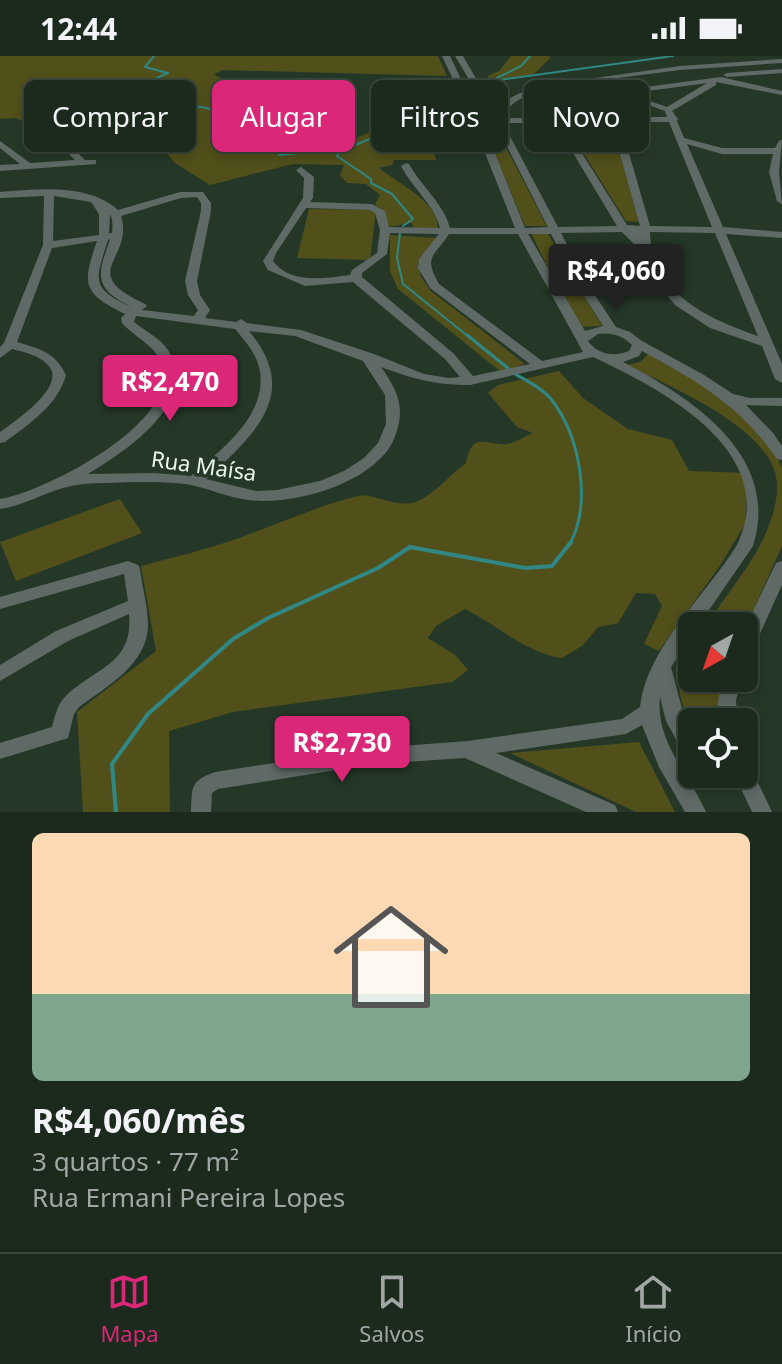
<!DOCTYPE html>
<html lang="pt">
<head>
<meta charset="utf-8">
<style>
	:root { --surface:#1c2a1e; --page:#253227; --text:#f1f3f6; --muted:#a0a7a4; --line:#3a463c; --accent:#db2777 }
	body { margin:0; font-family:"Noto Sans",sans-serif; background:var(--page); color:var(--text); height:100vh; display:flex; flex-direction:column; font-size:30px; white-space:nowrap }
	* { box-sizing:border-box; margin:0 }
	p { font-size:26px; color:var(--muted) }
	.icon { flex:none; width:44px; height:44px; fill:none; stroke:currentColor; stroke-width:2; stroke-linecap:round; stroke-linejoin:round }
	.map { position:relative; height:756px; overflow:hidden }
	.sheet { display:flex; flex-direction:column; background:var(--surface); flex:1 }
	.sheet>* { flex:none }
	.top-card { position:absolute; left:24px; top:24px; width:734px; height:72px; display:flex; gap:16px }
	.needle { width:52px; rotate:220deg }
	.tools { position:absolute; left:678px; top:556px; display:grid; gap:16px }
	.tools a { display:grid; place-items:center; width:80px; height:80px; border-radius:12px; background:var(--surface); box-shadow:0 4px 12px #0003,0 0 0 2px var(--line); font-size:40px }
	.price { position:absolute; translate:-50% -68px; padding:0 18px; border-radius:8px; background:var(--accent); color:#fff; font-size:26px; line-height:52px; filter:drop-shadow(0 2px 4px #0008) }
	.price::after { content:''; position:absolute; left:50%; top:48px; width:24px; height:18px; margin-left:-12px; background:inherit; clip-path:polygon(0 0,100% 0,50% 100%) }
	.price.current { background:#222; color:#fff }
	ul { padding:0; list-style:none }
	li { display:grid; align-content:center; gap:16px; height:424px; padding:0 32px }
	li+li { border-top:2px solid var(--line) }
	li span { display:grid; place-items:center; height:248px; border-radius:12px; color:#555 }
	li>.icon { margin-inline-start:auto }
	span .icon { width:144px; height:144px; fill:#fffc; stroke-width:1 }
	li b { font-size:34px }
	.chip { padding:0 28px; border-radius:12px; background:var(--surface); box-shadow:0 4px 12px #0003,0 0 0 2px var(--line); font-size:28px; line-height:72px }
	.chip.current { background:var(--accent); color:#fff }
	.status { display:flex; justify-content:space-between; align-items:center; height:56px; padding:0 40px; background:var(--surface); direction:ltr }
	.status svg { height:22px; fill:currentColor }
	.tab-bar { display:flex; justify-content:space-around; align-items:center; height:112px; border-top:2px solid var(--line); background:var(--surface); font-size:22px; color:var(--muted) }
	.tab-bar a { display:grid; justify-items:center; gap:4px }
	.tab-bar .current { color:var(--accent) }
	.map>svg:first-child { display:block }
</style>
</head>
<body>
<div class="status"><b>12:44</b><svg viewBox="0 0 49 12"><path d="M0 12V9h3v3zM5 12V6h3v6zM10 12V3h3v9zM15 12V0h3v12zM26 1h20v11H26zM47 4h2v5h-2z"/></svg></div>
<div class="map">
<svg width="782" height="756" viewBox="0 0 782 756">
	<rect width="100%" height="100%" fill="#253828"/>
	<path fill="#51501b" d="M0,0h438l9,20 -224,-6 -9,4 19,12 -9,7 24,24c25,2 31,11 52,21 40,19 89,-16 125,-34l-4,-6 34,-4 9,20 -12,3 -23,18 7,25h-42l-2,5 -13,3c19,16 58,32 59,60h-24l-3,-5 -22,4 -7,-18 -7,-4 5,-10 -14,-11 -19,-1 -7,-8 4,-10 -51,-1 -83,21 -35,-22 -18,-21 -38,-13 -44,-6 -35,6 -25,-11 -15,1z
		M511,0h38l1,2 -16,16 -42,7 -5,-5 12,-5z
		M564,66h47l28,100 -13,-1z
		M482,67h11l54,103h-22z
		M309,153l67,1 -6,50 -73,-2z
		M547,176l55,94 -25,1 -46,-94z
		M390,179l47,3 -19,26 3,13 10,14 94,73 -24,8 -103,-83 -8,-18z
		M648,298l73,40 50,50 11,24v78l-38,85v-5h-38c20,-32 48,-62 62,-98 7,-18 13,-40 6,-59 -18,-47 -105,-83 -147,-104l13,-3z
		M559,315l24,27 45,31 44,11 17,31 59,2 -3,51 -24,40 -62,87 -15,-7 18,-38 -7,-12 -19,-1 -18,30 -20,4 -15,18 -21,13c-38,-6 -63,-32 -97,-49l-29,17 -8,12 27,17 13,15 -16,12 -219,30 -64,19 1,81h-87l-6,-100 79,-61 -15,-85c33,-9 68,-17 101,-29 39,-14 75,-31 116,-41 15,-4 40,14 60,5 19,-9 31,-26 48,-38 7,-33 19,-17 41,-19 8,-1 18,-8 26,-11l-16,-6 -29,-34 10,-8z
		M120,443l22,34 -126,48 -16,-39z
		M692,591v31h32v44h-32v7c-14,-33 -20,-50 0,-82z
		M639,686l36,70h-39l-126,-59z"/>
	<g fill="none" stroke-linecap="round" stroke-linejoin="round">
		<path stroke="#308783" stroke-width="2" d="M154,0l-9,11 23,6 -11,5 12,12 -1,11c30,5 59,9 85,25l-1,6 28,23 48,-5 11,2 -2,4 34,23v4l21,11 21,25 -10,7
			M497,22l24,-12 9,-10
			M492,25l181,-25
			M481,31l10,-5
			M341,95l62,-26 17,-15 39,-14
			M400,177l-3,25 6,26 66,53"/>
		<path stroke="#308783" stroke-width="3" d="M467,279l42,34
			M515,318c12,7 27,14 36,25 29,37 41,103 19,145"/>
		<path stroke="#308783" stroke-width="4" d="M116,756l-4,-48 36,-50 85,-75 35,-21 110,-50 32,-21 115,21 27,-2 19,-24"/>
		<path fill="#5f6a66" fill-rule="evenodd" d="M442,0h8l38,80 37,92 23,-1 -53,-104 -8,-2 5,-3 -37,-62h8l33,57 8,-12 16,-8 22,-6h45l44,8 15,-8 75,-10 61,14v4l-66,-13v3l-44,26 6,8 -1,2 7,17 38,10h53l4,-7 3,-1 -3,32 3,32 -5,-3 -8,-29 4,-18h-51l-35,-10 36,83 59,5v6l-56,-4 56,130v19l-7,-4 -13,-33 -52,-18 -35,-23 -23,-28 -12,-27 -18,-18 -61,1 28,53 27,41 14,5 12,9 62,34 29,19 17,4h32v8l-36,-1 27,28 9,13v14l-5,-1c-36,-53 -80,-78 -135,-108l-3,5 -16,6c65,34 159,92 130,184l-55,80h-6v9l-21,32 14,53 7,12v26l-7,-2 -19,-35 -6,-24c-5,44 29,77 46,115h-21l-26,-45 -17,-42 -16,9 -130,19 119,52 3,7h-32l-121,-54 -91,6 -156,25 -6,4 -1,19h-20c1,-25 -1,-31 24,-40l159,-24 94,-7 154,-22 18,-12c6,-58 66,-112 97,-162 45,-94 -76,-156 -144,-188l-123,28c-36,0 -56,-6 -89,-18 18,25 25,43 13,72 -19,44 -101,67 -145,61 -22,-2 -42,-13 -64,-16 -26,-3 -54,-2 -80,-1 -14,0 -28,1 -42,5 -22,6 -40,18 -63,21v-10c44,-7 177,-75 163,-131 -6,-23 -27,-29 -41,-45l-1,-5 4,-4c-43,-21 -43,-30 -28,-73l-45,7 -35,94c23,7 38,10 49,33 -8,30 -37,49 -61,67l-5,1v-11c15,-11 68,-46 48,-67 -9,-10 -24,-13 -36,-16l-12,9v-11l4,-4 39,-98 1,-49 -44,2v-6c38,-3 88,-9 118,18l62,-18h23l8,11v8l-14,70 3,14 10,15 -5,8 31,4 5,-3 6,4 54,7 73,24 50,20 25,4 11,-1 -15,-18 -92,-77 -48,4 -37,-16 -5,-9 40,-63 1,-20 -8,-8 5,-3 13,10 -1,21 -3,4 62,2 13,7 4,16 51,1c-6,-24 -28,-40 -39,-62l5,-3 3,1c12,22 35,40 41,64h65l-44,-110h-2l8,35h-6l-4,-11 -22,1 -4,-3 4,-3h20l-5,-20 9,-4zM707,27l-40,24 -29,-10 10,-6zM564,34c35,2 68,8 101,21l2,6h-52l-29,-9 -32,5 -2,5h-50c12,-24 37,-26 62,-28zM585,57l14,4 -39,1 1,-1zM611,66l29,104 -13,-1 -64,-102zM620,66h49l43,105 -62,-1zM503,67h52l62,103 -59,1zM54,140l37,6 8,12v21l-46,6zM197,141l4,6v8l-16,70 3,14 10,15 -4,6 -52,-6 5,-4 -2,-2c-70,-32 -10,-45 -24,-88l60,-18zM306,152l64,2 5,3 5,17 -3,23 -25,17 -2,5c-25,3 -59,10 -77,-14l3,-8zM107,154c6,6 6,15 5,23h-3l1,-19zM650,176l65,1 43,103c-50,-17 -107,-43 -108,-104zM390,177l49,1 -20,25 -1,9 12,20 100,76 -57,12 -20,-23 -91,-76v-4l25,-19zM449,178h69l65,118 -41,9 -103,-77c-16,-28 -5,-27 10,-50zM528,178h23l27,52 25,40 -18,5zM110,183c-7,23 -19,43 6,59 5,4 12,7 15,9 -42,-19 -35,-28 -23,-67zM136,260l99,13c10,12 22,25 25,42 7,45 -39,79 -69,105l-36,-3 -67,1c38,-23 112,-71 80,-124 -8,-12 -23,-19 -34,-28zM249,275l46,5 68,25 22,34 1,29 -8,19 -14,15 -20,13 -24,10 -43,9 -21,1 -50,-12c48,-44 96,-85 43,-148zM598,278c13,-2 24,1 34,11l-3,6c-14,6 -31,4 -41,-10z
			M782,3v4l-102,7 -109,14 -4,-2 113,-16z
			M782,13v4l-55,4 -4,-2 4,-2z
			M79,69c27,0 58,8 79,24l-7,2c-28,-14 -60,-29 -90,-14l24,23h11v4l-96,7v-6l20,-1 -20,-16v-7l30,22 45,-3 -24,-23 13,-8z
			M128,505l10,4 2,4c2,18 8,37 8,56 0,39 -42,62 -69,82l-5,7 -6,24 -68,21v-16l52,-16c3,-11 5,-21 12,-29 28,-30 70,-32 65,-84l-61,27 -68,40v-16l56,-34 72,-30 -4,-27 -124,35v-12z
			M782,505v24l-29,64 -3,5 -6,2v-26l30,-63 2,-4z
			M723,622h18l-5,23 2,21h-20v-21z
			M744,709l7,3 21,44h-20l-18,-38h10z"/>
	</g>
	<g text-anchor="middle" dominant-baseline="central" stroke-width="7" stroke-linejoin="round" paint-order="stroke">
		<g font-size="22" fill="#eaf6ec" stroke="#253828">
			<text transform="translate(204 409) rotate(8)">Rua Maísa</text>
		</g>
	</g>
</svg>
<div class="tools">
<a><svg class="needle" viewBox="-14 -14 28 28"><path d="M0-13l5 13h-10z" fill="#e53935"/><path d="M0 13l5-13h-10z" fill="#a0a7a4"/></svg></a>
<a><svg class="icon" aria-label="locate" viewBox="0 0 24 24"><circle cx="12" cy="12" r="6"/><path d="M12 2v4M12 18v4M2 12h4M18 12h4"/></svg></a>
</div>
<b class="price current" style="left:616px;top:256px">R$4,060</b>
<b class="price" style="left:170px;top:367px">R$2,470</b>
<b class="price" style="left:342px;top:728px">R$2,730</b>
<div class="top-card">
<a class="chip">Comprar</a>
<a class="chip current">Alugar</a>
<a class="chip">Filtros</a>
<a class="chip">Novo</a>
</div>
</div>
<section class="sheet">
<ul>
<li><span style="background:linear-gradient(#ffd9b3 65%,#7fa58c 0)"><svg class="icon" aria-label="home" viewBox="0 0 24 24"><path d="M3 11l9-7 9 7M6 9v11h12V9"/></svg></span><div><b>R$4,060/mês</b><p>3 quartos · 77 m²</p><p>Rua Ermani Pereira Lopes</p></div></li>
</ul>
</section>
<nav class="tab-bar">
<a class="current"><svg class="icon" aria-label="map" viewBox="0 0 24 24"><path d="M3 6l6-2 6 2 6-2v14l-6 2-6-2-6 2zM9 4v14M15 6v14"/></svg>Mapa</a>
<a><svg class="icon" aria-label="saved" viewBox="0 0 24 24"><path d="M7 4h10v16l-5-4-5 4z"/></svg>Salvos</a>
<a><svg class="icon" aria-label="home" viewBox="0 0 24 24"><path d="M3 11l9-7 9 7M6 9v11h12V9"/></svg>Início</a>
</nav>
</body>
</html>
